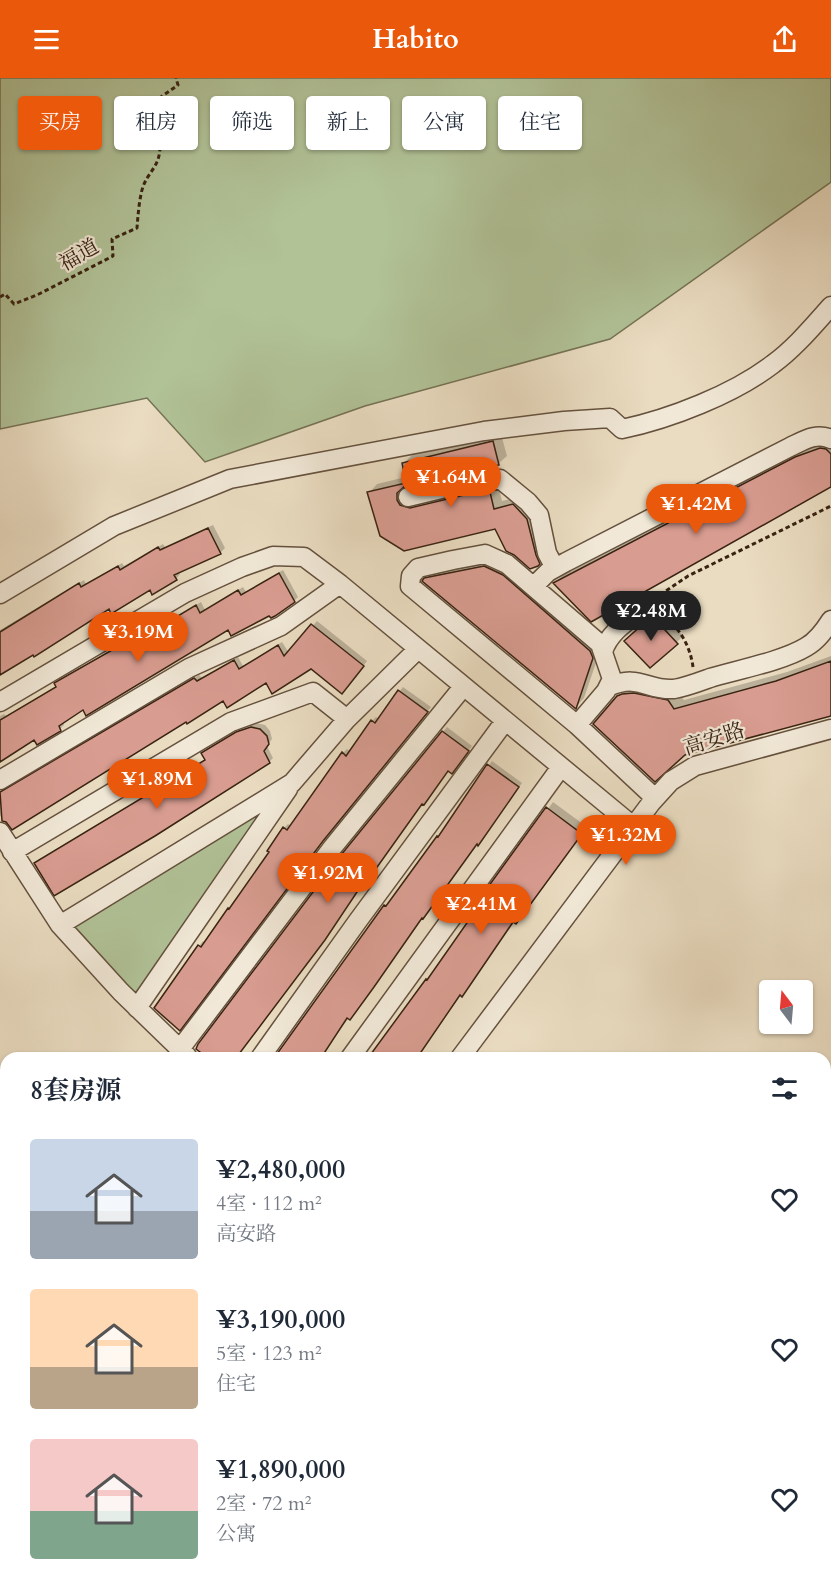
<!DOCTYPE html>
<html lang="zh">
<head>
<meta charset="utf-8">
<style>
	:root { --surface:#fff; --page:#f6f6f7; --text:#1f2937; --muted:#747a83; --accent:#ea580c }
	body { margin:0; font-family:Cardo,"Noto Serif SC",serif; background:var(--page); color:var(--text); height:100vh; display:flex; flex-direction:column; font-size:22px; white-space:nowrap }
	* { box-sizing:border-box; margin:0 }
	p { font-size:20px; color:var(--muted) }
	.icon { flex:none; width:33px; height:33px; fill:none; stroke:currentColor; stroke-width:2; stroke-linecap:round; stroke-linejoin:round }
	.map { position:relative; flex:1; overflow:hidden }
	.details { position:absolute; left:0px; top:974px; width:831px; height:536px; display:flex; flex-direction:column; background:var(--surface); border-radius:18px 18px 0 0; box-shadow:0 2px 4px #0004 }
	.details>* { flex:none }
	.guide { position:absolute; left:18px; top:18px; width:795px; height:54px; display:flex; gap:12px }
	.needle { width:39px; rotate:344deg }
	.tools { position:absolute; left:759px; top:902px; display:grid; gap:12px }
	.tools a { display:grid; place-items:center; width:54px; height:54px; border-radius:6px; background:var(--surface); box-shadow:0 2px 4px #0004; font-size:30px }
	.price { position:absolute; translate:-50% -51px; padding:0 14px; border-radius:21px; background:var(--accent); color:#fff; font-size:20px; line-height:39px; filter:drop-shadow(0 2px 3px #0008) }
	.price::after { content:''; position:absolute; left:50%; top:36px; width:18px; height:14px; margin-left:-9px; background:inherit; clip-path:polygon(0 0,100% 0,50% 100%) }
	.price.active { background:#222; color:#fff }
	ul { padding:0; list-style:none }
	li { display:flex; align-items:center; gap:18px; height:150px; padding:0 30px }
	li span { display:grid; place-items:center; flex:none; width:168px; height:120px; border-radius:6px; color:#555 }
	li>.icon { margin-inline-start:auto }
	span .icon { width:72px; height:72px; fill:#fffc; stroke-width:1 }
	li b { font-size:26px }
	h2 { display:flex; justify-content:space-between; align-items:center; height:72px; padding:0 30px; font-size:26px }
	.chip { padding:0 21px; border-radius:6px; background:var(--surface); box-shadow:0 2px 4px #0004; font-size:21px; line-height:54px }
	.chip.active { background:var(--accent); color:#fff }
	header { display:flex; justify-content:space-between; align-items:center; height:78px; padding:0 30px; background:var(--accent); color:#fff; font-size:27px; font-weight:700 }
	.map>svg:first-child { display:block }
</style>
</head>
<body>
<header><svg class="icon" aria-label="menu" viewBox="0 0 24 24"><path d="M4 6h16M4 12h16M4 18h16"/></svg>Habito<svg class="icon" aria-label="share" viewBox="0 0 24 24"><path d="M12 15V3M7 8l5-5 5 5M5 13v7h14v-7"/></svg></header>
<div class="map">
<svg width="831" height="1508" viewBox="0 0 831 1508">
	<rect width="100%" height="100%" fill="#eadcc1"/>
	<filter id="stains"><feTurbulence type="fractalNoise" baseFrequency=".00333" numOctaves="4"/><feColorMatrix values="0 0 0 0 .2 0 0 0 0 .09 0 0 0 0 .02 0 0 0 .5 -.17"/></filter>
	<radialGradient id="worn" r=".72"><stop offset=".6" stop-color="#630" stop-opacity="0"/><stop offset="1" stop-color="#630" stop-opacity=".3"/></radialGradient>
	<path fill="#b1c297" stroke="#757254" stroke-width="1.5" d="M0,0h831v104l-221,157 -245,67 -160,56 -58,-64 -147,31z
		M280,719l-144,198 -62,-69z"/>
	<path fill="#0003" d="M501,356l6,22 -9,8 -93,21v6l93,-7 4,17 20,-5 26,58 -9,9 -43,-35 -91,21 -36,-56 8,-9 29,-7 -3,-13 9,-9z
		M831,363v44l-276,98 8,-8 251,-130z
		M213,447l12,23 -5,5 -41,19 1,2 -4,5 -67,28 -109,66v-43l84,-50 2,4 36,-21 2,3 39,-22 2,3z
		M493,479l108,91 -17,50 -8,9 -152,-126 11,-11z
		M283,492l15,27 -4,4 -24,13 -42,14 -144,80 -21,14 1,3 -4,4 -26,9 -34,22v-44l4,-2 2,2 51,-30 -1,-2 4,-5 101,-57 2,3 38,-23 4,8 38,-23 3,5z
		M659,533l24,25 -7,7 -43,-9z
		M317,543l50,40 -20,27 -36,-20 -44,13 -43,18 -218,122 -3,-1 -3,-5v-23l199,-117 3,3 36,-21 5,9 39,-24 7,11z
		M831,578v59l-146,39 -67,-57 9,-10 50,5 7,8 103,-28z
		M403,609l28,20 -104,128 -171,173 43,-62 4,-5 2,2 66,-91 13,-24 4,-4 3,2 52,-73 4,-4 4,3 21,-31 4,-4 3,2z
		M256,645l9,2 5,6 2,8 -5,7 6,12 -4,4 -233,102 170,-105 -3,-6 4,-4 35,-21z
		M447,649l25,19 -16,22 -7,1 -21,30 -4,4 -1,-1 -49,65 -68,99 -5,3 -65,89h-26l132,-202z
		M492,683l30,22 -193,262 56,-139 5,-3z
		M553,724l34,25 -65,89 -7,5 -47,68 -7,5 -37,54 -6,6 -47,4 62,-84z
		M6,1176v55l-6,5v-56z
		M6,1382v36l-5,1 -1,-33z
		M228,1503h67l-5,5h-57z
		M331,1503h50l14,5h-65z"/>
	<path fill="#d89c90" stroke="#392312" stroke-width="1.5" d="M493,363l6,24 -94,21 -8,7v7l3,5 10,3 54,-13 26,-3 4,17 19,-5 14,15 9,36 4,9 -2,2 -8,3 -16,-14 -8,-4 -11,-22 -91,22 -24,-15 -13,-44 39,-9 -4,-20z
		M820,370l6,1 5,5v33l-240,135 -38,-39 242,-126z
		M208,450l13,26 -47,21 3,5 -25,15 -2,-5 -39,24 -2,-5 -75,48 -1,-2 -33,20v-43l79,-49 2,4 37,-21 2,4 38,-23 2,3z
		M484,488l19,9 87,76 3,7 -17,51 -154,-128 2,-3z
		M279,495l16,29 -20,14 -4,2 -2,-2 -38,20 -3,-6 -142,86 -3,-6 -24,16 2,5 -24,14 -3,-5 -34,22v-42l56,-33 -2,-4 102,-58 2,3 38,-23 4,8 38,-23 3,5z
		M652,538l26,28 -28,24 -26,-27z
		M311,546l53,42 -22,28 -31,-25 -39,25 -6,-11 -39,25 -4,-7 -36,23 -1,-2 -174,108 -6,-8 -4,-1 -2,-29 194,-114 3,3 37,-21 5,9 39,-24 6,11z
		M831,583v55l-146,39 -30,27 -62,-58 24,-28 5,-2 12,-1 34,7 6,9 102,-28z
		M398,612l30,22 -105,129 -143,190 -26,-23 44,-63 3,2 27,-39 1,1 40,-57 -2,-1 16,-24 4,3 55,-78 4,4 25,-36 4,3z
		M251,649l9,2 7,7 2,8 -5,7 6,12 -115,73 -101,60 -20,-33 171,-103 -4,-7 35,-21z
		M442,653l27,20 -17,23 -4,-3 -24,34 -2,-1 -47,66 -2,-2 -48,72 -89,118h-28l-12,-9 2,-5 143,-189z
		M487,686l32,23 -41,59 -1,-2 -54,75 -1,-1 -48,69 -24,33 -3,-2 -26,40h-47l110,-153 2,1 51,-70 1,1z
		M546,729l36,27 -66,90 -3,-2 -51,75 -2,-2 -43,63h-49l58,-79 1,1 56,-80 -3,-2z"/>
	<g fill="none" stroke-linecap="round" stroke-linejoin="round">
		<path stroke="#c7b79e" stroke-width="22" stroke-dasharray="22 11" stroke-linecap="butt" d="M0,1109l6,7"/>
		<defs>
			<path id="minor" d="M408,419l54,-13 38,-5 28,23 11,13 8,38 8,15
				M534,508l14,-14 18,-10 224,-115c13,-6 26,-15 41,-8
				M0,516l114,-68 116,-47 254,-48 80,-10 46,-3 12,11c48,-10 112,-35 151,-65 22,-16 40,-38 58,-58
				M603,574c6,-21 28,-33 45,-47
				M608,609c32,-14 38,4 66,2 12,-2 25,-7 36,-11 27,-8 73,-17 96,-31 11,-6 18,-16 25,-27
				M0,624l185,-109 57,-26 31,-11 31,1 36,27 293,242
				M577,647l29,-34 6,-12 -12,-35 -93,-80 -22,-10 -32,6 -35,8 -7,8 -1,10 167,139 78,73
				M0,702l189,-112 92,-42 59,-42
				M0,754l60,93 61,67 66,64
				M12,774l219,-130 82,-30 34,27
				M60,847l232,-142 55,-64 71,-70
				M137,930l151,-219
				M180,971l152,-201 131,-161
				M260,980l97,-136 148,-201
				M350,980l211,-291
				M460,980l191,-255 20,-22 24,-15 136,-37
				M0,1483l6,4
				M29,1503l7,5
				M536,1508l2,-5"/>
			<path id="major" d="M0,1048l6,7
				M0,1077l6,6
				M0,1146l6,6
				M825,1412l6,-1
				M825,1443l6,-2"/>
		</defs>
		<use href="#minor" stroke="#65513e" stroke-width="21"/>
		<use href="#major" stroke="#392312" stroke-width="26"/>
		<path stroke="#392312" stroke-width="3" stroke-dasharray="4.5 3" stroke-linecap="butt" d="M0,219l5,-3 9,10 23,-9 76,-39 -1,-17 25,-11c1,-13 2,-26 5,-38 5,-19 19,-22 18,-47 -1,-15 -18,-25 -9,-39l27,-19 -2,-7
			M660,517l28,-19 143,-70
			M660,536c19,12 30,31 33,53"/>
		<use href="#minor" stroke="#f1e8d7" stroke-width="18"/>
		<use href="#major" stroke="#eadcc1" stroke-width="22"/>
	</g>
	<g text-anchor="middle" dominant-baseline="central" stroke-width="4.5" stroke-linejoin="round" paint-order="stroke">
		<g font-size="21" fill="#392312" stroke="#f1e8d7">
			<text transform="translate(79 177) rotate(-30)">福道</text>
			<text transform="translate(714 661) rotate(-18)">高安路</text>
		</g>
	</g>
	<rect width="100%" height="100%" filter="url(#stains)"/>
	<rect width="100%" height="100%" fill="url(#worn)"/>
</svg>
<div class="tools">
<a><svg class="needle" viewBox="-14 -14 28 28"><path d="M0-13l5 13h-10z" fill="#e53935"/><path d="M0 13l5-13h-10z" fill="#747a83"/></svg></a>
</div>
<b class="price" style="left:451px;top:430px">¥1.64M</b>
<b class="price" style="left:696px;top:457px">¥1.42M</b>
<b class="price active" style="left:651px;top:564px">¥2.48M</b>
<b class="price" style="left:138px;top:585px">¥3.19M</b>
<b class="price" style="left:157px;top:732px">¥1.89M</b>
<b class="price" style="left:626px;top:788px">¥1.32M</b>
<b class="price" style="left:328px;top:826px">¥1.92M</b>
<b class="price" style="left:481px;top:857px">¥2.41M</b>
<div class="guide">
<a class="chip active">买房</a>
<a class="chip">租房</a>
<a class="chip">筛选</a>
<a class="chip">新上</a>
<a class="chip">公寓</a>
<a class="chip">住宅</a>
</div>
<section class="details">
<h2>8套房源<svg class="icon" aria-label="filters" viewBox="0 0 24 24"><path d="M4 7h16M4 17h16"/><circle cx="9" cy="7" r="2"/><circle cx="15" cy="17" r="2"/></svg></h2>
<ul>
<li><span style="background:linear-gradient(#c9d6e8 60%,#9aa5b1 0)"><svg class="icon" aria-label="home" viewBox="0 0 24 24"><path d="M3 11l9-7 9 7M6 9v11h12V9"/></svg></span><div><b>¥2,480,000</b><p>4室 · 112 m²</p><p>高安路</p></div><svg class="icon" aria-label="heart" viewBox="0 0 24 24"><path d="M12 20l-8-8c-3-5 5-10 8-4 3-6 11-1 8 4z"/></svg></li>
<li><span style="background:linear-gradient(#ffd9b3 65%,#b9a48a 0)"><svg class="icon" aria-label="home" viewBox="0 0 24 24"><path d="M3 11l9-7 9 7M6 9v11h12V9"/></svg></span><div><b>¥3,190,000</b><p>5室 · 123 m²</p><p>住宅</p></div><svg class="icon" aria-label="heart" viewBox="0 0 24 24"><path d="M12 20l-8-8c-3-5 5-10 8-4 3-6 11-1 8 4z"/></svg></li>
<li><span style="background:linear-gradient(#f6c9c9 60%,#7fa58c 0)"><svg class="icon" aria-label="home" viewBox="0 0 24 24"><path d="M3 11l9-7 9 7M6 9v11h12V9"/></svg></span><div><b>¥1,890,000</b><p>2室 · 72 m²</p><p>公寓</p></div><svg class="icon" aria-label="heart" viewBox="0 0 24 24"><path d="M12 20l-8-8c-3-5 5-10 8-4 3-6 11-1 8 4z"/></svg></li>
</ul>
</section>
</div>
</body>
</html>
